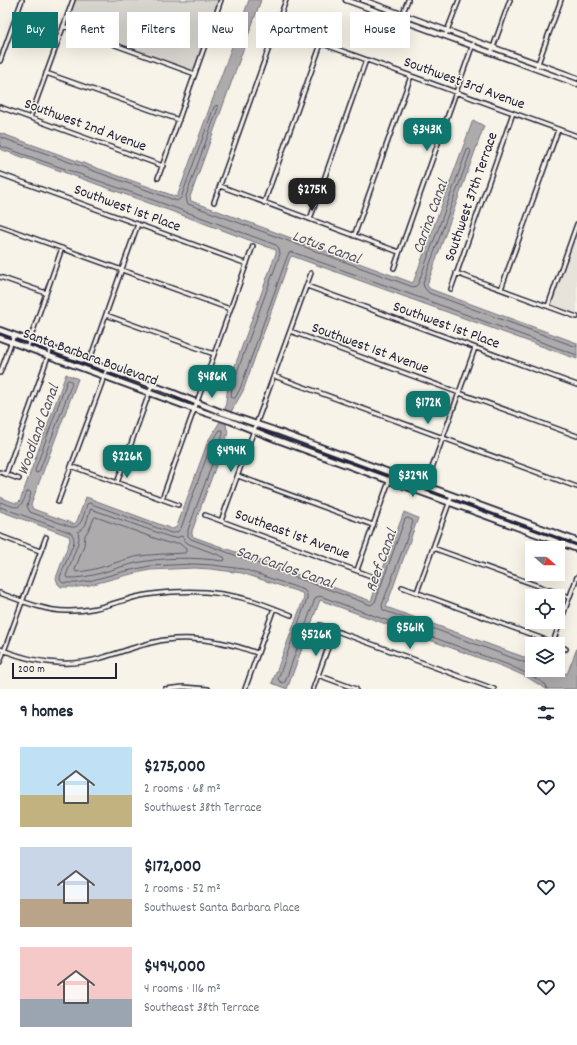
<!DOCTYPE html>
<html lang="en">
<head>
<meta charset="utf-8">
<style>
	:root { --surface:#fff; --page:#f2f2f3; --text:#1f2937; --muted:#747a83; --accent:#0f766e }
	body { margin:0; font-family:Dekko,sans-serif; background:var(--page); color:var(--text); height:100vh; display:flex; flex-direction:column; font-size:15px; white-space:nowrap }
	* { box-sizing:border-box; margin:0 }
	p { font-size:13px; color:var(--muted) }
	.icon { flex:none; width:22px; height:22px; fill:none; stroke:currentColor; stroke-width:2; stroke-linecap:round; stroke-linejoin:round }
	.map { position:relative; height:689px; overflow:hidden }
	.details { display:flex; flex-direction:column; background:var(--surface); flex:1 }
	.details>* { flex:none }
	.top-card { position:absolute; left:12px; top:12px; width:553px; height:36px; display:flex; gap:8px }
	.needle { width:26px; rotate:110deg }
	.tools { position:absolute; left:525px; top:541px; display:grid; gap:8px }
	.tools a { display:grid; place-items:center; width:40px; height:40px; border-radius:0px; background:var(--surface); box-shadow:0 4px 16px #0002; font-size:20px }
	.scale { position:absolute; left:12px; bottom:10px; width:105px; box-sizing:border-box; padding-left:4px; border:2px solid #22223b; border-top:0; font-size:11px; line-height:14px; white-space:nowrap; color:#22223b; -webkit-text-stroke:3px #f7f3e8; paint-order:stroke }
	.price { position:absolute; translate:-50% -34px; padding:0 9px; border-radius:8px; background:var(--accent); color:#fff; font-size:13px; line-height:26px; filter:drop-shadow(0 1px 2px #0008) }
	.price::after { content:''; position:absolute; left:50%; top:24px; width:12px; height:9px; margin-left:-6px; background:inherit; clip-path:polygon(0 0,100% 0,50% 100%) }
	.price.current { background:#222; color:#fff }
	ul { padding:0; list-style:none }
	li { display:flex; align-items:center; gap:12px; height:100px; padding:0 20px }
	li span { display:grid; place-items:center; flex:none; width:112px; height:80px; border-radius:0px; color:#555 }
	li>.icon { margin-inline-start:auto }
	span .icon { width:48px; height:48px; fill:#fffc; stroke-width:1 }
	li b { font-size:17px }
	h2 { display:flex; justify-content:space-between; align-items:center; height:48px; padding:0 20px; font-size:17px }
	.tag { padding:0 14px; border-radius:0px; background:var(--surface); box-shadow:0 4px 16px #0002; font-size:14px; line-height:36px }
	.tag.current { background:var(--accent); color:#fff }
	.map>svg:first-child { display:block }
</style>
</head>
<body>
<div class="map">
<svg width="577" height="689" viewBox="0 0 577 689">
	<rect width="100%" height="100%" fill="#f7f3e8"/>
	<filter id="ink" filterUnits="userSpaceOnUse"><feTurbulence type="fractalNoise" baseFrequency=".025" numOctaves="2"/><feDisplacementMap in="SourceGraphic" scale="8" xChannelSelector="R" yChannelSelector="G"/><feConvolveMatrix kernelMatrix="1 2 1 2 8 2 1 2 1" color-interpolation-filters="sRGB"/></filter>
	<g filter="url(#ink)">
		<path fill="#e7e3db" d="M577,224v93l-29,-11z"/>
		<path fill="#d8d5cf" stroke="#7d7c85" d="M73,0h148l-26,74 -132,-48z"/>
		<path fill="#aeabad" stroke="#76747f" d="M249,0h12l-71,197 1,4 222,82 60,-163 11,6 -57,159 3,4 147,54v16l-285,-103 -2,2 -47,133 -12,21 -5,13 2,8 -36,98v4l2,2 177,64 33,-89 14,6 -32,89 146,53v10h25l10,4 10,-26v41h-31l-19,-12 -23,-10 -184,-67 -33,89 -15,-6 32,-85 -2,-5 -60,-20 -31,-4 -17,-1 -44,2 -27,6 -33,9 -12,2h-17l-3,-3 -2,-6 14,-38 -1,-4 -69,-25v-14l15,6h3l2,-2 46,-127 12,5 -43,114 -4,12 2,4 41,15 3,-3 9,-24 86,32 3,-1 2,-2 31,-85 13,-21 4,-10 3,-25 48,-132v-3l-97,-36 -179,-65v-16l177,64z"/>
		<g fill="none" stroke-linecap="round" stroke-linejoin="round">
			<path stroke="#5a5969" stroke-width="1" d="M0,137l177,64 4,-3 33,-91 3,-2 1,3 -32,88 1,6 1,2 225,83 3,-1 2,-2 49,-134 2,-1 2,2 -48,132 1,4 5,6 145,53h3
				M0,146l181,64 95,35 3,3 1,6 -48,132 -1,11 1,1h3l5,-9 47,-132 2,-4 3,-1 112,40 173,63
				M69,380l2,1 1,2 -33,89 -3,1 -1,-3 32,-89z
				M0,502c18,6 20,10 27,-10l2,-1 2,2 -4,13 3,6 41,15c11,2 13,-14 16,-23l2,-1 82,30c4,0 8,-1 10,-5l31,-86 8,-12h2l1,1v3l-35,96v6l3,3 180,66 4,-3 30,-83 3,-1 4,2 1,2 -31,83 1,5 146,54h3
				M0,507l69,25c4,2 5,5 5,10l-14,35v3l3,3h14l12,-2 33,-9 28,-6 44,-2 18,1 31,4 61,21 3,4v5l-29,80 1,2 4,2 2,-1 30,-83 2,-2 3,-1 186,68c14,6 27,12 40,21l1,4
				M91,509l79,28 5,1 7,-2 3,5 4,3 35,13 1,3 -2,1c-28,-4 -59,-4 -87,2 -23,5 -45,16 -69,15l-1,-2 12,-33 1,-5 -1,-6 7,-6z
				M96,517l72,26h11l7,6v2l-1,2c-17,1 -34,1 -51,4 -19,5 -38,14 -58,15l-1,-2 9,-25 1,-10 5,-7 4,-10z"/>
			<defs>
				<path id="minor" d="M400,20l8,-20
					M63,26l132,48
					M276,27l301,109
					M445,36l14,-36
					M491,53l19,-53
					M0,61l22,-61
					M536,69l25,-69
					M46,73l133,47
					M0,107l163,59
					M30,118l43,-118
					M0,174l247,90
					M158,178l63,-178
					M220,186l179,66
					M214,202l72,-202
					M264,203l57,-159
					M310,219l56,-159
					M0,226l230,83
					M354,236l57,-160
					M394,268l79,-224
					M456,273l121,44
					M0,277l46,16
					M307,286l270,99
					M451,289l62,-176
					M501,289l57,-159
					M548,306l29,-82
					M106,315l108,39
					M290,331l287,105
					M27,348l35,-100
					M89,362l49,-138
					M0,373l14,-38
					M274,376l303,111
					M71,466l107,39
					M0,472l19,7
					M6,474l45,-126
					M238,476l135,49
					M117,483l35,-98
					M423,493l52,-145
					M162,499l91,-253
					M58,502l49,-133
					M205,515l166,61
					M221,521l90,-248
					M0,536l40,15
					M433,548l136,49
					M357,570l35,-97
					M402,587l155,57
					M417,592l35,-97
					M0,593c22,8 44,18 67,18 25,1 46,-8 69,-14 12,-3 24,-4 36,-5 28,-2 56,1 82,9 12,4 25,9 37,14
					M320,625l174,64
					M553,642l24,-65
					M558,644l8,5
					M0,649c32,13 68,19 101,9 22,-6 42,-15 64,-18 32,-4 63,2 92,13
					M0,662l46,-125
					M318,675l38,14
					M165,689l18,-2 25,2
					M245,689l29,-81
					M313,689l21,-58"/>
				<path id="tertiary" d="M346,0l231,84
					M363,0l214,78"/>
				<path id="secondary" d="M0,330l171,62 50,20 53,18 303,111
					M0,338l188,69 42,14 45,18 302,110"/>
			</defs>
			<use href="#minor" stroke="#22223b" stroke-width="6"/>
			<use href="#tertiary" stroke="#22223b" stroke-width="7"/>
			<use href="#secondary" stroke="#22223b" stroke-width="8"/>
			<use href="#minor" stroke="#f7f3e8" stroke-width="3"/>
			<use href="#tertiary" stroke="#f7f3e8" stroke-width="4"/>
			<use href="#secondary" stroke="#f7f3e8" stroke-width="4.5"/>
		</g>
	</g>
	<g text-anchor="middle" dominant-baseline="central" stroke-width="3" stroke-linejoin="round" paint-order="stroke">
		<g font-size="15" fill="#22223b" stroke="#f7f3e8">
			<text transform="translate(464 84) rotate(20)">Southwest 3rd Avenue</text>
			<text transform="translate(85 126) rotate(20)">Southwest 2nd Avenue</text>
			<text transform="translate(472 197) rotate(-71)">Southwest 37th Terrace</text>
			<text transform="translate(127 209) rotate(20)">Southwest 1st Place</text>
			<text transform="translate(446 326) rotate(20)">Southwest 1st Place</text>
			<text transform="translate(370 349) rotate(20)">Southwest 1st Avenue</text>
			<text transform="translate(90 358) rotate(20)">Santa Barbara Boulevard</text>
			<text transform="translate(292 535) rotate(20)">Southeast 1st Avenue</text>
		</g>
		<g font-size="16" font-style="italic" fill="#535263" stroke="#f7f3e8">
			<text transform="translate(431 217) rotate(-70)">Carina Canal</text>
			<text transform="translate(326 248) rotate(20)">Lotus Canal</text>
			<text transform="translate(39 430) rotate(-70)">Woodland Canal</text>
			<text transform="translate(382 561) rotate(-70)">Reef Canal</text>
			<text transform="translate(285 568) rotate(19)">San Carlos Canal</text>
		</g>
	</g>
</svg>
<div class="tools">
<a><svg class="needle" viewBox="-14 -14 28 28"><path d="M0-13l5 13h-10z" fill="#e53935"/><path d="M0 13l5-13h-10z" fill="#747a83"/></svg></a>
<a><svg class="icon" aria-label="locate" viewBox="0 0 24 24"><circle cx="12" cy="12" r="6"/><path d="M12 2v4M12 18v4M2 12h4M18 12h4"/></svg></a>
<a><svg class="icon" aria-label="layers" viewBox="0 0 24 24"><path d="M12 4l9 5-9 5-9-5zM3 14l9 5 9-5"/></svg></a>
</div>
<div class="scale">200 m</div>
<b class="price" style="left:427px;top:152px">$343K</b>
<b class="price current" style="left:312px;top:212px">$275K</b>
<b class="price" style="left:212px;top:399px">$486K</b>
<b class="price" style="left:428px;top:425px">$172K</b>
<b class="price" style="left:231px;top:473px">$494K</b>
<b class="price" style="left:127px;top:479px">$226K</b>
<b class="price" style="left:413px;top:498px">$329K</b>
<b class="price" style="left:410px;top:650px">$561K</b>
<b class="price" style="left:316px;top:657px">$526K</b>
<div class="top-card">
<a class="tag current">Buy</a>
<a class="tag">Rent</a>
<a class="tag">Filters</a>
<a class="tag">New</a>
<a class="tag">Apartment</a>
<a class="tag">House</a>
</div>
</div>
<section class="details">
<h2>9 homes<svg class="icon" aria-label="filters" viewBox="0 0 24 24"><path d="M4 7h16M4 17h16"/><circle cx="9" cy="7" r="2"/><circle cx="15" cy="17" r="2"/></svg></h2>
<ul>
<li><span style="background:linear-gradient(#bfe0f5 60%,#c2b280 0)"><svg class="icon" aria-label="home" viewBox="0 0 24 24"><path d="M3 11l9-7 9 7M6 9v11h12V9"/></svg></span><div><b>$275,000</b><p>2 rooms · 68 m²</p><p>Southwest 38th Terrace</p></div><svg class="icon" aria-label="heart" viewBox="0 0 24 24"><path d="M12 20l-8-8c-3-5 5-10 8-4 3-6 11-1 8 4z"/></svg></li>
<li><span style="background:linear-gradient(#c9d6e8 65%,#b9a48a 0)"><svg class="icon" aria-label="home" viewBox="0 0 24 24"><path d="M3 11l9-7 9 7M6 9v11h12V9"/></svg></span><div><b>$172,000</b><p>2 rooms · 52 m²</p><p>Southwest Santa Barbara Place</p></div><svg class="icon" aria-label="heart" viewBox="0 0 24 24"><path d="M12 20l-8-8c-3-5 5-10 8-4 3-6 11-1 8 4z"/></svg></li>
<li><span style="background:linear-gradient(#f6c9c9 65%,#9aa5b1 0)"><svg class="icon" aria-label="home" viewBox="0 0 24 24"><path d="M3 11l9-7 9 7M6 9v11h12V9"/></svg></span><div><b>$494,000</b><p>4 rooms · 116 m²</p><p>Southeast 38th Terrace</p></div><svg class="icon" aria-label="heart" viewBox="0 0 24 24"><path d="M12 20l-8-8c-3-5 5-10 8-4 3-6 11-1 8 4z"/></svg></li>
</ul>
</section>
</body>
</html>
